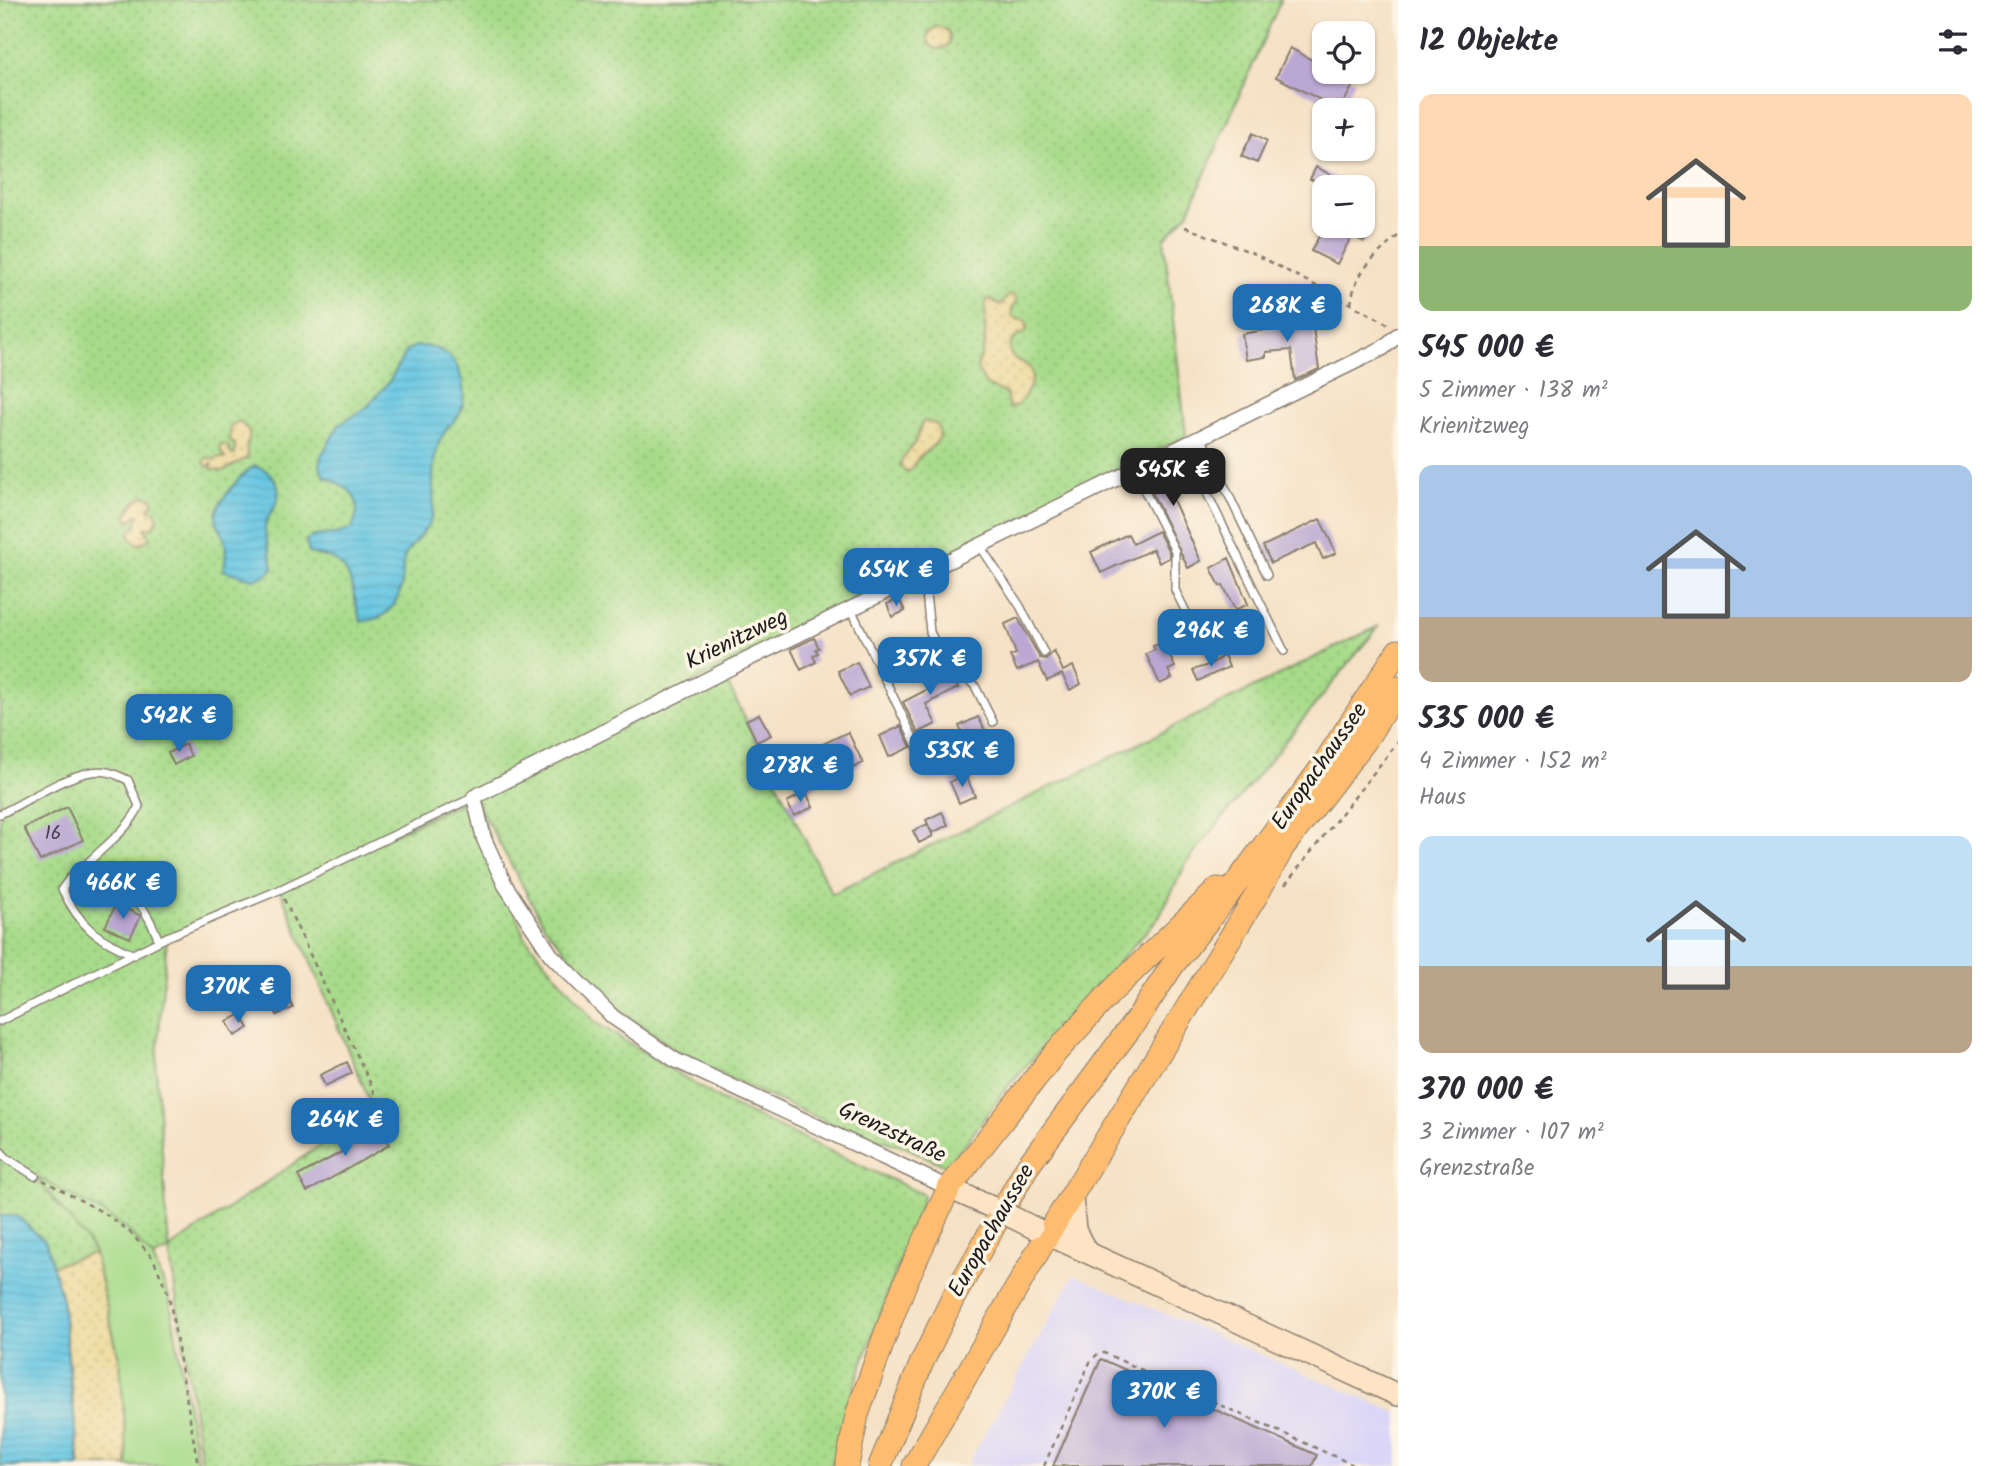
<!DOCTYPE html>
<html lang="de">
<head>
<meta charset="utf-8">
<style>
	:root { --surface:#fff; --page:#f2f2f3; --text:#2b2b33; --muted:#7c7c81; --accent:#1f6fb2 }
	body { margin:0; font-family:Kalam,sans-serif; background:var(--page); color:var(--text); height:100vh; display:flex; flex-direction:column; font-size:26px; white-space:nowrap }
	* { box-sizing:border-box; margin:0 }
	p { font-size:23px; color:var(--muted) }
	.icon { flex:none; width:38px; height:38px; fill:none; stroke:currentColor; stroke-width:2; stroke-linecap:round; stroke-linejoin:round }
	.map { position:relative; flex:1; overflow:hidden }
	.sheet { display:flex; flex-direction:column; background:var(--surface); width:595px }
	.sheet>* { flex:none }
	.controls { position:absolute; left:1312px; top:21px; display:grid; gap:14px }
	.controls a { display:grid; place-items:center; width:63px; height:63px; border-radius:14px; background:var(--surface); box-shadow:0 2px 5px #0004; font-size:35px }
	.price { position:absolute; translate:-50% -60px; padding:0 16px; border-radius:14px; background:var(--accent); color:#fff; font-size:23px; line-height:46px; filter:drop-shadow(0 2px 4px #0008) }
	.price::after { content:''; position:absolute; left:50%; top:42px; width:21px; height:16px; margin-left:-10px; background:inherit; clip-path:polygon(0 0,100% 0,50% 100%) }
	.price.active { background:#222; color:#fff }
	ul { padding:0; list-style:none }
	li { display:grid; align-content:center; gap:14px; height:371px; padding:0 21px }
	li span { display:grid; place-items:center; height:217px; border-radius:14px; color:#555 }
	li>.icon { margin-inline-start:auto }
	span .icon { width:126px; height:126px; fill:#fffc; stroke-width:1 }
	li b { font-size:30px }
	h2 { display:flex; justify-content:space-between; align-items:center; height:84px; padding:0 21px; font-size:30px }
	main { display:flex; flex:1; min-height:0 }
	.map>svg:first-child { display:block }
</style>
</head>
<body>
<main>
<div class="map">
<svg width="1398" height="1466" viewBox="0 0 1398 1466">
	<defs>
		<pattern id="grass-dots" width="8" height="8" patternUnits="userSpaceOnUse" patternTransform="scale(1.75)"><rect width="8" height="8" fill="#a7db8a"/><path d="M2 2h.1M6 6h.1" fill="none" stroke="#8fbb76" stroke-width="1.8" stroke-linecap="round"/></pattern>
		<pattern id="sand-dots" width="8" height="8" patternUnits="userSpaceOnUse" patternTransform="scale(1.75)"><rect width="8" height="8" fill="#eeda9e"/><path d="M2 2h.1M6 6h.1" fill="none" stroke="#ccba88" stroke-width="1.8" stroke-linecap="round"/></pattern>
		<pattern id="water-rules" width="6" height="5" patternUnits="userSpaceOnUse" patternTransform="scale(1.75)"><rect width="6" height="5" fill="#65c6e3"/><path d="M0 2.5h6" fill="none" stroke="#57aac2"/></pattern>
	</defs>
	<rect width="100%" height="100%" fill="#fcf5e5"/>
	<filter id="ink" filterUnits="userSpaceOnUse"><feTurbulence type="fractalNoise" baseFrequency=".0143" numOctaves="2"/><feDisplacementMap in="SourceGraphic" scale="14" xChannelSelector="R" yChannelSelector="G"/><feConvolveMatrix kernelMatrix="1 2 1 2 8 2 1 2 1" color-interpolation-filters="sRGB"/></filter>
	<filter id="wash" filterUnits="userSpaceOnUse"><feTurbulence type="fractalNoise" baseFrequency=".00686" numOctaves="4" result="noise"/><feDisplacementMap in="SourceGraphic" scale="28" xChannelSelector="R" yChannelSelector="G"/><feGaussianBlur stdDeviation="1.57" result="paint"/><feColorMatrix in="noise" values="0 0 0 0 0 0 0 0 0 0 0 0 0 0 0 0 0 1.4 0 .05"/><feComposite in="paint" operator="in"/></filter>
	<g filter="url(#wash)">
		<rect width="100%" height="100%" fill="#f5e1c5"/>
		<path fill="#dbd6f7" d="M1074,1275l324,138v53h-431z"/>
		<path fill="url(#grass-dots)" stroke="#627c53" stroke-width="2" fill-rule="evenodd" d="M0,0h1281l-93,213 -24,26 22,197 -859,430 398,-188 107,216 547,-268 -192,236 -28,55 -150,168 -61,82 -45,-21 -53,-14 -102,-45 -65,-32 -67,-48 -71,-80 -69,-127 48,136 71,86 126,78 203,95 -69,189 -23,82h-630l-33,-216 -16,8 -49,-45 -67,-35 51,63 6,12 -42,13 -7,-24 -28,-26h-17zM280,890l93,219 -204,140 -13,-180 11,-132z"/>
		<path fill="url(#sand-dots)" stroke="#857b5d" stroke-width="2" d="M928 38a11 11 0 1 1 22 0a11 11 0 1 1-22 0Z
			M1009,295h4l4,5 -5,9v7l6,4 6,-1 4,6 -3,7 -9,5 -6,7c-2,17 8,15 19,22 8,15 -2,27 -11,39l-9,3 -3,-15 -20,-8 -9,-17 8,-24 1,-43 4,-2 10,7z
			M239,421l10,10v8l-3,7 2,11 -25,14 -12,-2 1,-6 -5,4 -3,-5 4,-5 8,3 2,-3 7,1 -4,-6 -1,-7h7l5,10 3,-1v-10l-5,-2 1,-16z
			M924,421l12,3c10,17 -4,22 -16,32 -4,4 -6,9 -9,14l-5,2 -6,-7c3,-10 8,-13 14,-21 5,-7 4,-16 10,-23z
			M145,496l7,2 2,5 -5,5 1,2 5,1 3,8 -5,8 -8,1 5,10 -11,7 -9,-7v-6l6,-6 3,-11 -10,5 -3,-4 10,-15z
			M94,1253l26,109 8,104h-48l-18,-167 -10,-33z"/>
		<path fill="#a7db8a" stroke="#627c53" stroke-width="2" d="M35,1176l69,37 25,18 24,27 16,38 29,170h-70l-8,-104 -26,-109 -7,-12z"/>
		<path fill="url(#water-rules)" stroke="#407180" stroke-width="2" d="M417,346c10,0 21,1 30,8 15,12 21,42 13,59 -2,5 -6,8 -10,12 -7,8 -12,18 -14,28 -6,22 -1,38 -3,58 -2,20 -20,28 -28,45 -3,7 -2,18 -3,26 -3,23 -18,40 -41,39 -9,-22 -5,-49 -29,-62 -6,-3 -16,-4 -23,-6l-3,-13c17,-10 28,-1 46,-12 14,-31 -2,-40 -28,-52l-4,-10 1,-10 18,-31 28,-18 22,-25 18,-32z
			M255,466c17,4 29,20 21,38 -4,9 -11,15 -11,25 0,13 7,26 8,39l-8,8 -12,3 -30,-9c4,-12 4,-25 -1,-38 -3,-5 -6,-9 -6,-15 -1,-12 27,-46 39,-51z
			M0,1216h17l29,26 16,57 17,167h-79z"/>
		<g id="blocks">
			<path fill="#bba7d3" d="M1290,48l35,19v5h11l19,9 -15,29 -64,-33z
				M1253,133l14,8 -10,22 -16,-7z
				M1316,167l19,10 -5,10 -20,-8z
				M1325,225l25,14 -13,25 -26,-13z
				M1353,226h16l-2,5 2,1 -5,10 -16,-8z
				M1311,314l8,55 -24,11 -4,-30 -25,2v5l-20,3 -4,-26 45,-8 -1,-8z
				M1183,457l6,13 -11,5 4,8 -14,6 33,72 -13,7 -43,-90z
				M1320,519l16,34 -13,6 -7,-16 -45,20 -8,-17z
				M1158,531l11,21v6l-10,5 -6,-14 -52,24 -10,-21 37,-18 5,10z
				M1229,558l19,46 -13,6 -12,-25 -3,1 -9,-18z
				M899,599l6,12 -13,6 -5,-13z
				M1018,618l22,40 6,1 8,-8 9,20 10,-5 8,18 -11,6 -8,-16 -15,7 -9,-19 -21,9 -7,-15 6,-2 -11,-30z
				M814,638l5,10 -3,1 2,4 -5,3 3,6 -15,8 -10,-21z
				M1163,642l12,25 -7,3 4,8 -12,6 -14,-30 9,-4 -2,-4z
				M1224,655l5,12 -31,14 -5,-11 18,-6z
				M941,661l8,10 9,17 -32,16 10,20 -18,9 -15,-31 29,-15 -4,-8 7,-4 -4,-9z
				M857,662l12,25 -19,9 -12,-25z
				M759,714l12,21 -14,7 -11,-22z
				M978,717l18,33 -10,5 -13,-21 -8,4 -6,-12z
				M901,726l10,21 -22,10 -9,-21z
				M848,732l15,31 -57,28 -10,-22 30,-14 -5,-10z
				M185,744l6,12 -17,9 -6,-12z
				M965,774l10,22 -16,7 -9,-21z
				M806,792l7,15 -19,9 -7,-14z
				M67,807l16,33 -43,21 -16,-33z
				M942,812l6,13 -16,8 -4,-8 5,11 -14,7 -6,-12 15,-7 -2,-4z
				M116,904l25,12 -11,22 -25,-11z
				M284,988l9,20 -16,7 -8,-19z
				M241,1014l8,14 -14,8 -8,-14z
				M347,1062l5,11 -27,13 -5,-11z
				M368,1128l4,6 9,-5 8,16 -82,47 -9,-16 49,-27 -4,-7z
				M1101,1359l216,96 -5,11h-259z"/>
		</g>
	</g>
	<g filter="url(#ink)">
		<use href="#blocks" fill-opacity="0" stroke="#887e70" stroke-width="2"/>
		<g fill="none" stroke-linecap="round" stroke-linejoin="round">
			<defs>
				<path id="lane" d="M1201,437l66,138
					M1184,446l100,205
					M1134,470l41,81v39l34,68
					M980,546l40,60 24,47
					M919,575l7,18 4,39 4,8 16,23 25,23 18,36
					M851,609l67,139
					M0,814c27,-12 77,-48 107,-42 7,1 14,5 21,8l11,26c-8,22 -39,43 -56,62
					M134,955c-38,-17 -53,-27 -72,-66l8,-11 13,-10c43,14 60,31 76,73
					M0,1021l167,-84 112,-47 195,-93
					M0,1151l8,8 27,17"/>
				<path id="street" d="M949,1188l-274,-128 -62,-43 -62,-62 -46,-70 -21,-46 -10,-42 248,-125 661,-324 15,-13"/>
				<path id="secondary" d="M949,1188l49,22
					M1072,1197l3,33 11,21
					M1034,1228l364,167"/>
				<path id="primary" d="M1269,865l96,-124 33,-53
					M847,1466l10,-51 30,-85 19,-49 43,-93 107,-136 55,-60 107,-103
					M880,1466l42,-104 30,-62 75,-133 112,-151 33,-50 55,-70 90,-122 81,-123
					M914,1466l134,-232 208,-338 24,-43"/>
			</defs>
			<use href="#lane" stroke="#887e70" stroke-width="10"/>
			<use href="#street" stroke="#887e70" stroke-width="17"/>
			<use href="#secondary" stroke="#887e70" stroke-width="24"/>
			<use href="#primary" stroke="#887e70" stroke-width="25"/>
			<path stroke="#887e70" stroke-width="2.5" stroke-dasharray="5 5" stroke-linecap="butt" d="M1185,227l68,26 130,68 6,5
				M1351,304c4,-33 23,-47 47,-68
				M1285,885l113,-143
				M284,899l103,220
				M43,1180l61,33 25,18 24,27 16,38 29,170
				M1044,1466l47,-106 8,-7h5l252,113"/>
			<use href="#lane" stroke="#fff" stroke-width="7"/>
			<use href="#street" stroke="#fff" stroke-width="14"/>
			<use href="#secondary" stroke="#fee4c5" stroke-width="21"/>
			<use href="#primary" stroke="#fdbc6f" stroke-width="23"/>
			<defs>
				<path id="secondary-bridge" d="M998,1210l34,17"/>
			</defs>
			<use href="#secondary-bridge" stroke="#887e70" stroke-width="24" stroke-linecap="butt"/>
			<path stroke="#887e70" stroke-width="2.5" stroke-dasharray="5 5" stroke-linecap="butt" d="M975,1187l16,8"/>
			<use href="#secondary-bridge" stroke="#fee4c5" stroke-width="21"/>
		</g>
	</g>
	<g text-anchor="middle" dominant-baseline="central" stroke-width="7" stroke-linejoin="round" paint-order="stroke">
		<g font-size="19" fill="#443f4a">
			<text x="53" y="834">16</text>
		</g>
		<g font-size="23" fill="#1c1c1c" stroke="#fcf5e5">
			<text transform="translate(737 640) rotate(-26)">Krienitzweg</text>
			<text transform="translate(1320 767) rotate(-55)">Europachaussee</text>
			<text transform="translate(892 1133) rotate(25)">Grenzstraße</text>
			<text transform="translate(992 1231) rotate(-60)">Europachaussee</text>
		</g>
	</g>
</svg>
<div class="controls">
<a><svg class="icon" aria-label="locate" viewBox="0 0 24 24"><circle cx="12" cy="12" r="6"/><path d="M12 2v4M12 18v4M2 12h4M18 12h4"/></svg></a>
<a>+</a>
<a>−</a>
</div>
<b class="price" style="left:1287px;top:344px">268K €</b>
<b class="price active" style="left:1173px;top:508px">545K €</b>
<b class="price" style="left:896px;top:608px">654K €</b>
<b class="price" style="left:1211px;top:669px">296K €</b>
<b class="price" style="left:930px;top:697px">357K €</b>
<b class="price" style="left:179px;top:754px">542K €</b>
<b class="price" style="left:962px;top:789px">535K €</b>
<b class="price" style="left:800px;top:804px">278K €</b>
<b class="price" style="left:123px;top:921px">466K €</b>
<b class="price" style="left:238px;top:1025px">370K €</b>
<b class="price" style="left:345px;top:1158px">264K €</b>
<b class="price" style="left:1164px;top:1430px">370K €</b>
</div>
<section class="sheet">
<h2>12 Objekte<svg class="icon" aria-label="filters" viewBox="0 0 24 24"><path d="M4 7h16M4 17h16"/><circle cx="9" cy="7" r="2"/><circle cx="15" cy="17" r="2"/></svg></h2>
<ul>
<li><span style="background:linear-gradient(#ffd9b3 70%,#8fb573 0)"><svg class="icon" aria-label="home" viewBox="0 0 24 24"><path d="M3 11l9-7 9 7M6 9v11h12V9"/></svg></span><div><b>545 000 €</b><p>5 Zimmer · 138 m²</p><p>Krienitzweg</p></div></li>
<li><span style="background:linear-gradient(#a9c7e8 70%,#b9a48a 0)"><svg class="icon" aria-label="home" viewBox="0 0 24 24"><path d="M3 11l9-7 9 7M6 9v11h12V9"/></svg></span><div><b>535 000 €</b><p>4 Zimmer · 152 m²</p><p>Haus</p></div></li>
<li><span style="background:linear-gradient(#bfe0f5 60%,#b9a48a 0)"><svg class="icon" aria-label="home" viewBox="0 0 24 24"><path d="M3 11l9-7 9 7M6 9v11h12V9"/></svg></span><div><b>370 000 €</b><p>3 Zimmer · 107 m²</p><p>Grenzstraße</p></div></li>
</ul>
</section>
</main>
</body>
</html>
